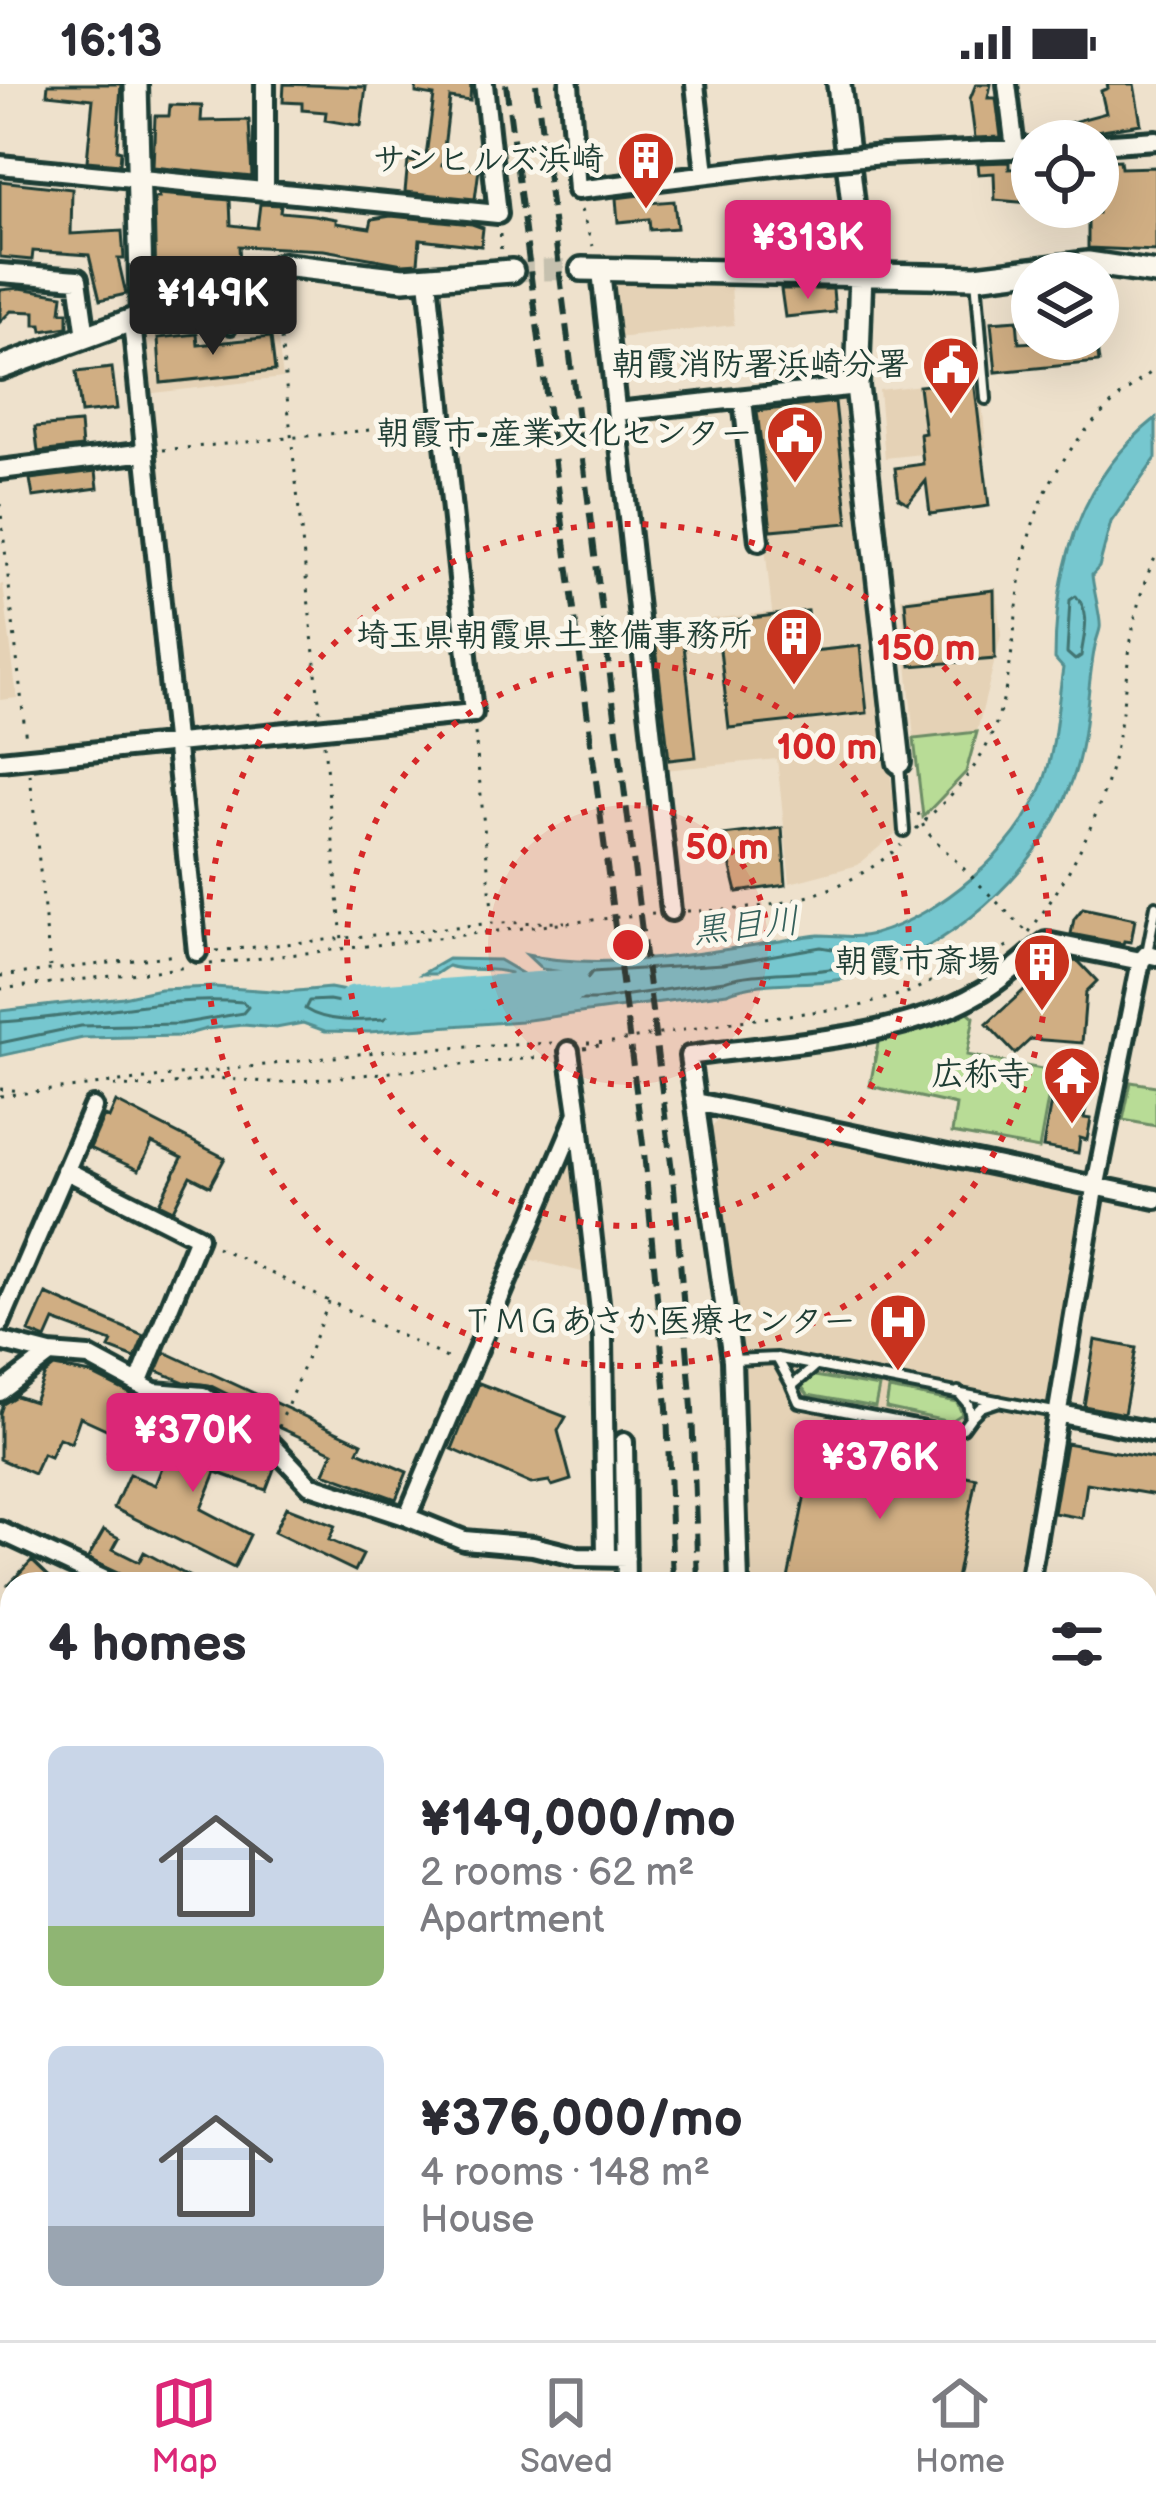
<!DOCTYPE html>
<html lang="en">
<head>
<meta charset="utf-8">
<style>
	:root { --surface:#fff; --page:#f2f2f3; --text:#2b2b33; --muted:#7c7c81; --line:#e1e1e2; --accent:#db2777 }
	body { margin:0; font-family:"Balsamiq Sans","Klee One",sans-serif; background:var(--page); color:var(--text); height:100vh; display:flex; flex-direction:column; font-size:45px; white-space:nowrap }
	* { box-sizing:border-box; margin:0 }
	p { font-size:39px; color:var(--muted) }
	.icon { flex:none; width:66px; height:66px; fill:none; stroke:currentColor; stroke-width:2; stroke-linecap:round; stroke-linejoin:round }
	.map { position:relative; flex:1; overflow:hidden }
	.side { position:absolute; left:0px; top:1488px; width:1158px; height:768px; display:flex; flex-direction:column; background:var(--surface); border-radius:36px 36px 0 0; box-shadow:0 12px 48px #0002 }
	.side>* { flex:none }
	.buttons { position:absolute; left:1011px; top:36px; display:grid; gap:24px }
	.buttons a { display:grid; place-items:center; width:108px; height:108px; border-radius:50%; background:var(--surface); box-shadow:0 12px 48px #0002; font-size:60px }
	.price { position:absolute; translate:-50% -102px; padding:0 27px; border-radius:12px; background:var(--accent); color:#fff; font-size:39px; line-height:78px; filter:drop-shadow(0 3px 6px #0008) }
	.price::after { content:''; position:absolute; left:50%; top:72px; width:36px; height:27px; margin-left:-18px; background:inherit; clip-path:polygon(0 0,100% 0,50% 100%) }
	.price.current { background:#222; color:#fff }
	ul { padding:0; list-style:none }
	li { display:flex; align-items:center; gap:36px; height:300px; padding:0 48px }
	li span { display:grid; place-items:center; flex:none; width:336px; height:240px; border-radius:18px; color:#555 }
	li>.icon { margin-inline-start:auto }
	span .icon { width:144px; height:144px; fill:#fffc; stroke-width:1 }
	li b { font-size:51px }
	h2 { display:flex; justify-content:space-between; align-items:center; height:144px; padding:0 48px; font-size:51px }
	.status { display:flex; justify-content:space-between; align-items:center; height:84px; padding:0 60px; background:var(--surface); direction:ltr }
	.status svg { height:33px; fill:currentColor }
	.tab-bar { display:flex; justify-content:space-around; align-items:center; height:168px; border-top:3px solid var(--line); background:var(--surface); font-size:33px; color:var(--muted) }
	.tab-bar a { display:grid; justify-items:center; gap:6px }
	.tab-bar .current { color:var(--accent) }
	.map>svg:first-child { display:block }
</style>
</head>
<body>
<div class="status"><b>16:13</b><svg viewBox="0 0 49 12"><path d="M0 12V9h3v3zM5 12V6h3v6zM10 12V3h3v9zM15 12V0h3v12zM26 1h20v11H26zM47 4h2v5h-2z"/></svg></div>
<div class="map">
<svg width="1156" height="2256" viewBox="0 0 1156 2256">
	<rect width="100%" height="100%" fill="#eee1cc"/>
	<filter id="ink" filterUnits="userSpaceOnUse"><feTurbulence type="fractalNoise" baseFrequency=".00833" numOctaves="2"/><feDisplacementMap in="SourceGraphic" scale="24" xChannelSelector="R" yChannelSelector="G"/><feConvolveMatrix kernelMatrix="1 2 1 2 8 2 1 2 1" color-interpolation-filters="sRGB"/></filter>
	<g filter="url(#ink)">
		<path fill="#e5d2b6" d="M612,198l119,5 3,38 -117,13z
			M270,199l13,95 -138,16 -6,-63z
			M980,294l6,69 -101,11 -6,-68z
			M848,312l49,436 -39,33 -68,18 -13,-124 -113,11 -15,-144 123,-14 -22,-208z
			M3,500l14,114 -17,2v-115z
			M996,504l5,47 -24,97 -63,7 -13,-141z
			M723,1031l351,75 14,15 -67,379h-272l-12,-235 -30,-218z
			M569,1062l8,4 9,123 -61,-15z"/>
		<path fill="#b8dc96" stroke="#6c8c65" stroke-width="3" d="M977,648l-11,40 -43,45 -9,-78z
			M966,926l8,7 -7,38 123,23 -4,22 -37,-6 -10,55 -87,-16 4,-28 -86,-19 9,-48 57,-14z
			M1131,998l25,4v40l-33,-6z
			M809,1291l70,12 -4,20 -67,-12 -6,-8z
			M889,1305l68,13 5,12 -12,8 -64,-14z
			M1156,1863v261l-10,-32v-226z"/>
		<path fill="#76c7cf" stroke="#539091" stroke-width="3" d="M1156,334v40l-45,64 -12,45 -7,8c1,14 10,46 8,53 -1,6 -4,12 -5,18 -9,45 -7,92 -23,135 -34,94 -123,171 -219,196 -41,10 -87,1 -126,16l-206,28 -152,11 -44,-1 -22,-8 -27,5 -33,-3 -37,4 -25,7 -98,2 -83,18v-45l123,-14 37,-8 54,-2 72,5 44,-4 26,5 32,-4 15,18c11,0 18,-4 29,-5 28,-3 74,2 97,-13l-20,-6 1,-10c-21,-7 -41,0 -62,-7l-12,8h-14l26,-15 51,1 31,18 38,3 9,-7 -35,-5 -15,-14c72,16 173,-1 247,-13 14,-2 30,-6 45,-7 20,0 35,4 55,-1 65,-18 143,-84 168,-148 14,-36 15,-80 21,-118l-8,-9c0,-93 25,-181 101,-241z"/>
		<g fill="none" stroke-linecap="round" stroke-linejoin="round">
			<path stroke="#427472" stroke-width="3" d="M1076,512c16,18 8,37 5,60l-6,4 -8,-7 3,-53z
				M821,863l23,4 20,-2 4,7c-29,23 -105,11 -144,25l-129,19h-16l-4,-5 17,-23 131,-8z
				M329,916l26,5 27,-2 7,11 -5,5c-26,2 -57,4 -79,-10l4,-8z
				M0,938c82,-4 161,-27 243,-20l5,5 -5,6 -64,11 -98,2 -81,17"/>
			<path stroke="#76c7cf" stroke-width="33" d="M354,918l218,-16"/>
		</g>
		<path fill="#d0ae83" stroke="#1f3d34" stroke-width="3" d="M48,0h73l-4,66 4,1 -1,13 -33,-3 6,-62 -46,-5z
			M284,0l82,3 -5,39 -36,-6 1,-8 -24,-2v-7l-19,-1z
			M416,0h55l-1,17 -20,-3 -8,67 37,4 -4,30 -70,-7 3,-31 17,2 9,-67 -18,-3z
			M976,0h15l-3,14h8l5,39 -26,1 -5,-39z
			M1107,0h27l7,40 -78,12 -2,-11 45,-12 -5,-22 7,-3z
			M170,21l32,1 -1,15 48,-1 3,57 -99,-10 2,-51h14z
			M1120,76l1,8 35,-1v84l-68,-3v-35h10v-52z
			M1009,78v7l23,-1v35l-37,-3 -1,-27 -15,1 -1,-11z
			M0,97l72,8 -1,45 51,-3 2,28h-6l8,35 -26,6 -11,-45 -56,-4 -1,9 -32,-3z
			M158,110l72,6 1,25 26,3 3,-24 21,1 -1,7 34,3 22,4v4l34,5 2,-9 19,-3 81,8 11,4 -2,18 -61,-7 -2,24 -15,1 -79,-14 -85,-4 1,16 -17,1v6l-36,3 1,12 -12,4h-20l-2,-90h5z
			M648,110l1,9 25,-2 3,27 -27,2 -1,-11 -31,3 -2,-24z
			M20,204l43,7 -2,17h7v15l-26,4 -1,-6h-6v-13l-24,-1 -11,11v-32z
			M781,205h52l2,23 -50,5z
			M1017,236l2,23 77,-4 3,23 -103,10 -5,-50z
			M197,250l1,11 73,-8 4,34 -114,12 -3,-45z
			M112,284l5,41 -36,4 -5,-41z
			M974,296l15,126 -59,8 -4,-33 -18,22 -9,-5 -4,-30 28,-4 -3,-30 5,-1 -6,-47z
			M835,318l13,121 -77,7 -14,-119z
			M80,339l2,24 -44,5 -3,-25z
			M96,387l2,17 -65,9 -3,-18z
			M994,506l1,69 -84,7 -6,-65z
			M807,527l5,40 48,-5 7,67 -138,15 -10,-87 -35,4 12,112 -27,3 -15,-130z
			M782,744l4,57 -49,7 -14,-57z
			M1083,824l52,11 -4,23 -7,-1 -1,3 -52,-10 3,-15z
			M1059,874l20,4 18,19 -11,11 -4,51 -51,-4 -16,15 -28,-30z
			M1052,1012l35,6 -3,16 7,1 -4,21 -7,-2 -2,15 -35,-6z
			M116,1018l109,56 -15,28 -20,-10 -17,34 -14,-7 23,-45 -30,-15 -13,27 -49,-22 14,-32 5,2z
			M46,1210l98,42 -9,22 -26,-10 3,-6 -58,-21 -8,18 -17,-7z
			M1095,1256l41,8 -12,66 -40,-8z
			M165,1268l197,91 -4,8 49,21 -11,27 -72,-26 9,-21 -83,-38 3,-7 -44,-22 -25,-3 -27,-11z
			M54,1283l37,7 40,20 -16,39 -35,-16 -9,26 -12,-5 -9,19 -7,-3 -9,20 -34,-15v-46l3,-9 13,-8 18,6 11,-28z
			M479,1299l87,34 -8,14 13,49 -19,6 -3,-5 -18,3 -79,-35z
			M179,1340l48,19 -3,8 50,18 -8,21 -50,-18 -15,37 49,26 -16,33 -120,-60 15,-34 26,11z
			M120,1341l20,9 -12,26 -20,-8z
			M1066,1359l90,16v36l-69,-12 -5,35 -28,-5z
			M815,1361l161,33 -21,106h-168z
			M286,1423l49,19 -6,14 34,15 -8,16 -81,-39z
			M104,1446l15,8 -6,11 26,13 5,-10 59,32h-68l-9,-5 -38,-21z
			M32,1476l25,24h-48z"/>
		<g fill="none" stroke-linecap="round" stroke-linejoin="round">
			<path stroke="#c5c0ae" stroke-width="21" stroke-dasharray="21 10" stroke-linecap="butt" d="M512,187l70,-2"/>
			<defs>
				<path id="service" d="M976,194l10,121
					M231,202v43
					M899,680l5,67
					M1147,869l9,-47
					M777,1274l15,27
					M732,1276l45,-2 282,55
					M817,1281l-25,21 7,16 152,30 12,-4 8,-11 -3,-13 -10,-12
					M971,1333l10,-10 18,-6"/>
				<path id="minor" d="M569,0l8,106 239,-29
					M695,0l10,89
					M1007,0l8,65
					M1098,60l58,-4
					M884,71l148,-7
					M0,81l498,49 -14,-130
					M265,108v-108
					M601,187l70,640
					M0,189l78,6 8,58
					M132,238l65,630
					M743,316l16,141
					M617,328l240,-26
					M0,386l146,-18
					M0,677l473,-48 -45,-433
					M696,1018l460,97
					M578,1030l25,224 3,219
					M65,1086l133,67 -60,147
					M0,1239l93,-216
					M0,1257l50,13 39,3 65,35 49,4 69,49 38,40 97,32 57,23 69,6 45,11 48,1
					M0,1308l50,-38
					M1061,1330l95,19
					M624,1358l2,142
					M407,1433l171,-404 -9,-62
					M0,1447l114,53
					M739,1500l-7,-224 -43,-304c90,-13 211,-16 290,-63 24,-13 45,-34 67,-51l95,19
					M1029,1500l66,-395 46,-228 6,-7 9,2
					M0,1557l12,8
					M0,1737l12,-12
					M0,1804l12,11
					M0,1870l12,6
					M0,1981l12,-30
					M0,2039l10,10 -10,10
					M1146,2150l10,-2
					M454,2244l12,12
					M688,2244l2,12
					M1123,2244l3,12
					M0,2251l5,5
					M128,2256l8,-12"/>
				<path id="tertiary" d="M136,0l6,235
					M839,0l22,188 -4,114 42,376
					M582,185l394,8 112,-14 68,10
					M0,284l283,-103 120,14 109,-8
					M1146,1703l10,-51
					M964,2256l4,-12"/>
			</defs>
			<use href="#service" stroke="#1f3d34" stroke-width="16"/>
			<use href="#minor" stroke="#1f3d34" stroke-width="26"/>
			<use href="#tertiary" stroke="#1f3d34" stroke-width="30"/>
			<path stroke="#1f3d34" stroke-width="3" stroke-dasharray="3 9" stroke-linecap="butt" d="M581,126l12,36
				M500,150l1,20
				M276,207l44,420
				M163,366l259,-25
				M0,420l26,236
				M475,649l18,187
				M324,660l18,196
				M30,690l20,193
				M918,729l7,17 103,103
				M916,745c31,-29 63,-59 78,-100 21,-56 19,-113 30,-171 17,-84 63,-141 132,-189
				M687,827c80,0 153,-12 214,-66
				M1029,848c48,-65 80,-132 92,-213 8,-56 9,-112 35,-163
				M216,867l278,-28 71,-1
				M210,880l444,-51
				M0,892l177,-21
				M0,905l189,-22
				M587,959l25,-1 120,-20 128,-16 49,-14 103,-48
				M584,964l20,-4
				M114,1002l40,1 60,-9 67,5 271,-27
				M0,1005l23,2
				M0,1012l385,-45 168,-8
				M217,1163l234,113
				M888,1281l7,-34
				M279,1343l50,-125
				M872,1373l4,-24
				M1146,1927l10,-3
				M1146,1949l10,-3
				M1146,2013l10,-1"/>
			<use href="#service" stroke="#fbf7ec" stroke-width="8"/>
			<use href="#minor" stroke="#fbf7ec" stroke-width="16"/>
			<use href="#tertiary" stroke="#fbf7ec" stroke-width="21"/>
			<path stroke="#1f3d34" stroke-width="6" stroke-dasharray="18 9" stroke-linecap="butt" d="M506,0l138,1068 23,256 6,176
				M536,0l138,1103 18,221 6,176
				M628,2256l1,-12
				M652,2256l1,-12"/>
			<defs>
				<path id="minor-bridge" d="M816,77l68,-6"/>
			</defs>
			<use href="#minor-bridge" stroke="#1f3d34" stroke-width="26" stroke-linecap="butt"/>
			<use href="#minor-bridge" stroke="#fbf7ec" stroke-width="16"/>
		</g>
	</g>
	<circle cx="628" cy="861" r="140" fill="#d62828" fill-opacity=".12"/>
	<g fill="none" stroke="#d62828" stroke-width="6" stroke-dasharray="6 12">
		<circle cx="628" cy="861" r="140"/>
		<circle cx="628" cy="861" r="281"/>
		<circle cx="628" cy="861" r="421"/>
	</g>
	<defs>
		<symbol id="building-pin" viewBox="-11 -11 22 30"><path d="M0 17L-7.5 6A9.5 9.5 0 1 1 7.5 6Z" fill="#c8321e" stroke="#fbf7ec"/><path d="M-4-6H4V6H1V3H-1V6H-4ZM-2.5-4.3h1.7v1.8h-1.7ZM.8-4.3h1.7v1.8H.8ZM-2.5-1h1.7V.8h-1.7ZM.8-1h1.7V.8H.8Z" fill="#fff"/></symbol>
		<symbol id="civic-pin" viewBox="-11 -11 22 30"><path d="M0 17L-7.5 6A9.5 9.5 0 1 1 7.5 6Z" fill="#c8321e" stroke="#fbf7ec"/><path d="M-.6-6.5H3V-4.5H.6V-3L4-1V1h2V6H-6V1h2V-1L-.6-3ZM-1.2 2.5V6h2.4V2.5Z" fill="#fff"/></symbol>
		<symbol id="temple-pin" viewBox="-11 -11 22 30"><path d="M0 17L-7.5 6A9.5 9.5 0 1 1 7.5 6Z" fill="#c8321e" stroke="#fbf7ec"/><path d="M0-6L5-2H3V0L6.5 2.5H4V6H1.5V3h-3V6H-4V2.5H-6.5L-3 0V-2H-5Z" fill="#fff"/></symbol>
		<symbol id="hospital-pin" viewBox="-11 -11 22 30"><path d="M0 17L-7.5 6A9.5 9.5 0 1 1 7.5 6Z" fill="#c8321e" stroke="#fbf7ec"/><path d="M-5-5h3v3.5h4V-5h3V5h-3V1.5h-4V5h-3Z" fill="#fff"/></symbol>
	</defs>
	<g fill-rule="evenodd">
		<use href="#building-pin" x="613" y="43" width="66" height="90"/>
		<use href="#civic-pin" x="918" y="248" width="66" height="90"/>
		<use href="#civic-pin" x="762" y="317" width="66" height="90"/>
		<use href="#building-pin" x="761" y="519" width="66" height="90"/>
		<use href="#building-pin" x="1009" y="845" width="66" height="90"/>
		<use href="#temple-pin" x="1039" y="958" width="66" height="90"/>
		<use href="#hospital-pin" x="865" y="1205" width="66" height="90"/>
	</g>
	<g text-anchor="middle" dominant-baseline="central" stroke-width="10" stroke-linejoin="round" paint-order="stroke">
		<g font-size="33" font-weight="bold" fill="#1f3d34" stroke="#fbf7ec" text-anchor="end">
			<text x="604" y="76">サンヒルズ浜崎</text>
			<text x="909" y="281">朝霞消防署浜崎分署</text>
			<text x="753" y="350">朝霞市-産業文化センター</text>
			<text x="752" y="552">埼玉県朝霞県土整備事務所</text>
			<text x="1000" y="878">朝霞市斎場</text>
			<text x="1030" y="991">広称寺</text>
			<text x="856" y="1238">ＴＭＧあさか医療センター</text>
		</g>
		<g font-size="36" font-style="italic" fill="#35605b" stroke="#fbf7ec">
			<text transform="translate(746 843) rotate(-6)">黒目川</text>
		</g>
	</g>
	<circle cx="628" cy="861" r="18" fill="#d62828" stroke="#fbf7ec" stroke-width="6"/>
	<g font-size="36" text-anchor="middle" font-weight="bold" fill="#d62828" stroke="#fbf7ec" stroke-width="10" stroke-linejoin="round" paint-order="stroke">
		<text x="926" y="576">150 m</text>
		<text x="827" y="675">100 m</text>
		<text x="727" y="775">50 m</text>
	</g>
</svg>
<div class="buttons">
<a><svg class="icon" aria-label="locate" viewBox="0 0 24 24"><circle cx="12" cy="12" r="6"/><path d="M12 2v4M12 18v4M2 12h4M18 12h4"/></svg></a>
<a><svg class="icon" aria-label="layers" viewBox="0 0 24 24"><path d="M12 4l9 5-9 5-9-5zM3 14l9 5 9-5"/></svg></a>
</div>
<b class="price" style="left:808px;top:218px">¥313K</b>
<b class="price current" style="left:213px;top:274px">¥149K</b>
<b class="price" style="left:193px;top:1411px">¥370K</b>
<b class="price" style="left:880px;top:1438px">¥376K</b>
<section class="side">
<h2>4 homes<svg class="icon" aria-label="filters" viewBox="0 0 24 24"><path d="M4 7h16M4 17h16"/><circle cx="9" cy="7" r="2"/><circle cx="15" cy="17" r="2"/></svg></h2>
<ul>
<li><span style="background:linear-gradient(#c9d6e8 75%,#8fb573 0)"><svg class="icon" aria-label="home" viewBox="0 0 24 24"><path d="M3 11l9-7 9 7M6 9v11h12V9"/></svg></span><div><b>¥149,000/mo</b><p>2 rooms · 62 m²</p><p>Apartment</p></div></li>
<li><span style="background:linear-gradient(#c9d6e8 75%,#9aa5b1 0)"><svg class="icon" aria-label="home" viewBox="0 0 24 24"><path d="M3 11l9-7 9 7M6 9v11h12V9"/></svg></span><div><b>¥376,000/mo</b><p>4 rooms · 148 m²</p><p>House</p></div></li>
</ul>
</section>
</div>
<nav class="tab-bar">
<a class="current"><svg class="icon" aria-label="map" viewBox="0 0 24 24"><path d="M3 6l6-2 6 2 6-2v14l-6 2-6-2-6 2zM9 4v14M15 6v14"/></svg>Map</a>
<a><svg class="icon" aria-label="saved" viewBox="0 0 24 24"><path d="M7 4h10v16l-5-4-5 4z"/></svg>Saved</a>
<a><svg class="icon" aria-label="home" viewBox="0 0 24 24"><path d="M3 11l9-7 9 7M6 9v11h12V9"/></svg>Home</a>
</nav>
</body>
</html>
